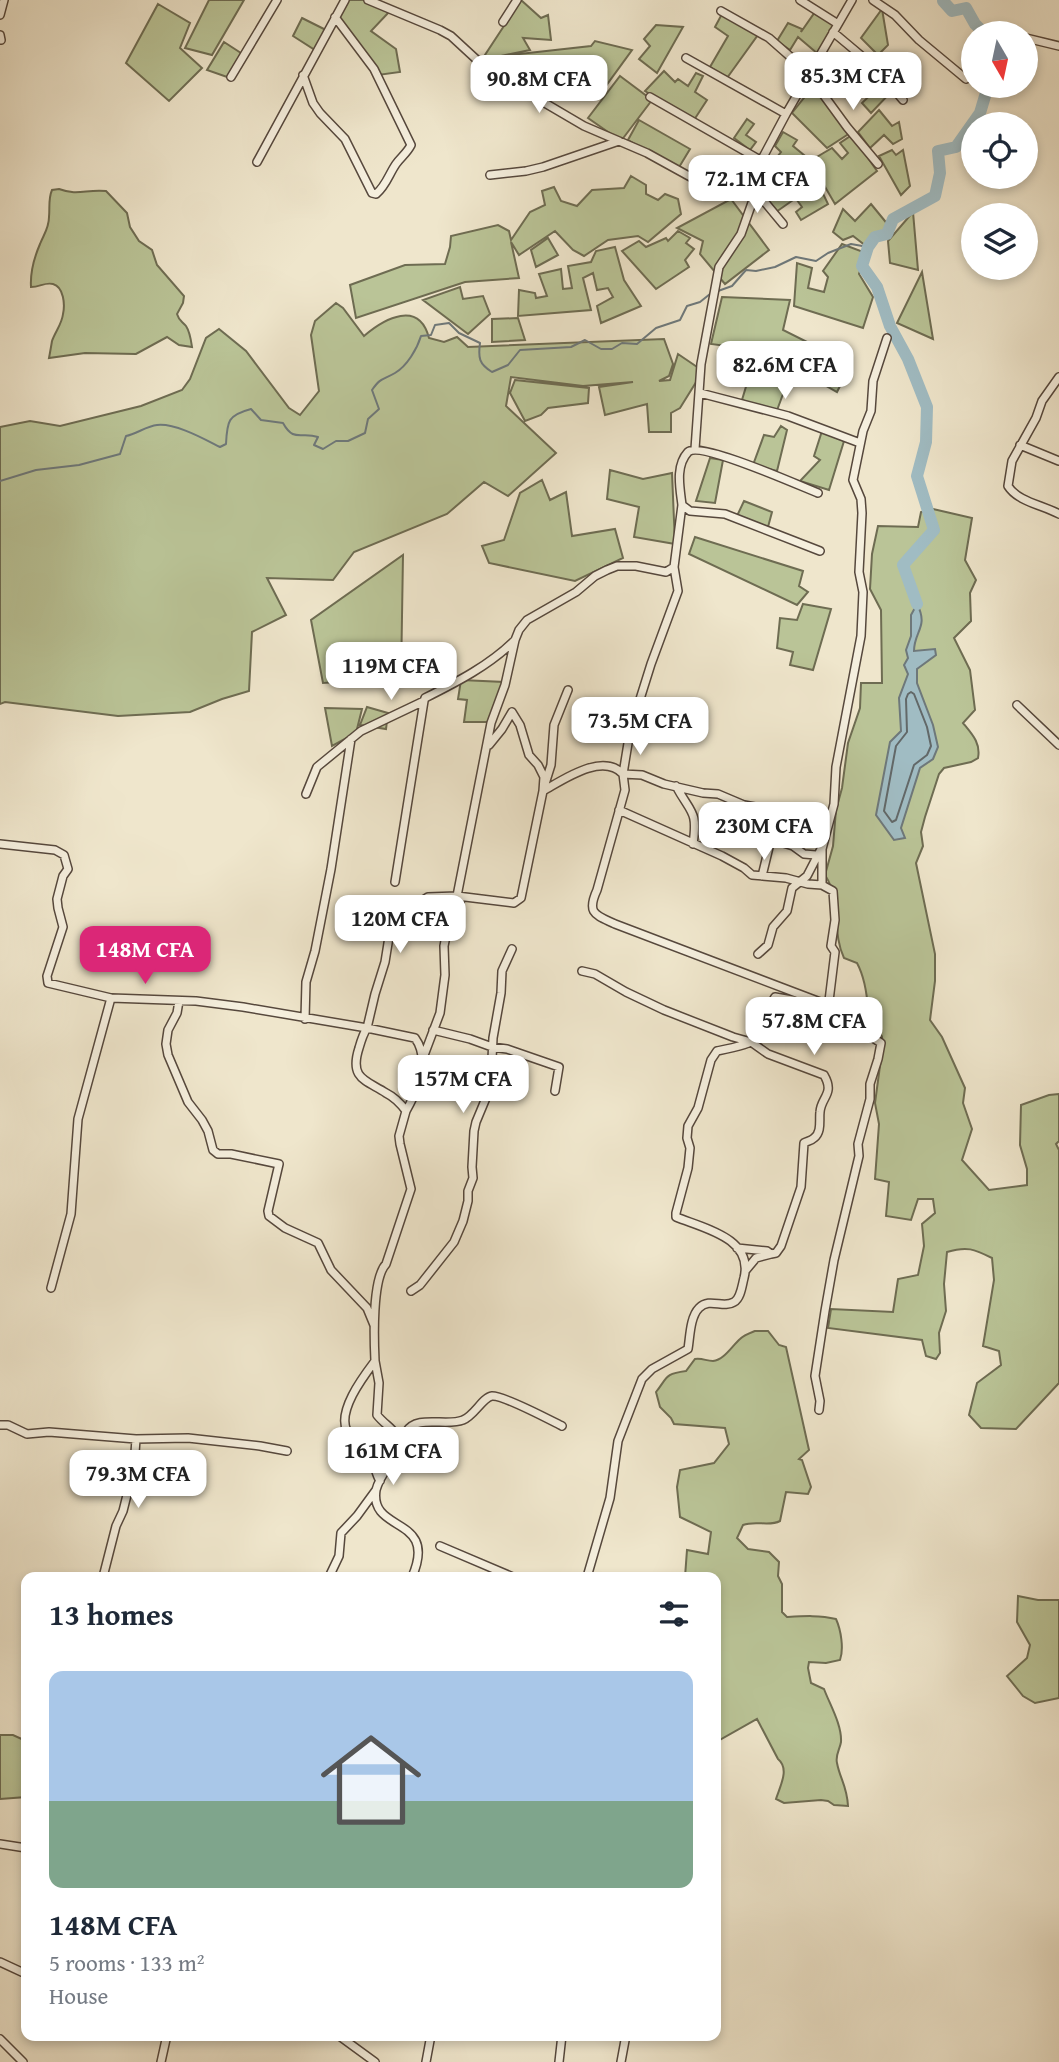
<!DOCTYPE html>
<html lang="en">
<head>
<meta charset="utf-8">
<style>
	:root { --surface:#fff; --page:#f2f2f3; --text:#1f2937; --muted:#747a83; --line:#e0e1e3; --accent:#db2777 }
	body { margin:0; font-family:"Gentium Book Plus",serif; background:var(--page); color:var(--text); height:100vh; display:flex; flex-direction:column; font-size:26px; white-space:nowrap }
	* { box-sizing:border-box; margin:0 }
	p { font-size:23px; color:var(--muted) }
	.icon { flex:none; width:38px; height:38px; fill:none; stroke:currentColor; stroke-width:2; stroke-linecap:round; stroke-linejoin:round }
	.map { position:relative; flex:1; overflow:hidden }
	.drawer { position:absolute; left:21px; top:1572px; width:700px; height:469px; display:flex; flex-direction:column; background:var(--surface); border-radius:14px; box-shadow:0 4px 10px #0003 }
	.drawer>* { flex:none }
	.needle { width:46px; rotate:171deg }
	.buttons { position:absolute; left:961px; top:21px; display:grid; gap:14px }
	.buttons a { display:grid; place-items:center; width:77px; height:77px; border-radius:50%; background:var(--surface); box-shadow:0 4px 10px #0003; font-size:35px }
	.price { position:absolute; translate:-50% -60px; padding:0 16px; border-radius:14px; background:#fff; color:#222; font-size:23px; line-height:46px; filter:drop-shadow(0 2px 4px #0008) }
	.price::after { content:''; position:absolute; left:50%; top:42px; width:21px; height:16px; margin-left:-10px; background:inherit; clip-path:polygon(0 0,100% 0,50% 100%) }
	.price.selected { background:var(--accent); color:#fff }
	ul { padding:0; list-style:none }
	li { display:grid; align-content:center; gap:14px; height:371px; padding:0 28px }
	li+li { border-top:2px solid var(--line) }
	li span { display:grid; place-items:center; height:217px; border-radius:14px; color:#555 }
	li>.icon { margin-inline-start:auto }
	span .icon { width:126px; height:126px; fill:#fffc; stroke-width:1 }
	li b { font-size:30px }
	h2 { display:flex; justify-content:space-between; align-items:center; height:84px; padding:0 28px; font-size:30px }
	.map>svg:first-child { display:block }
</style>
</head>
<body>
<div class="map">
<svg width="1059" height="2062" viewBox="0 0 1059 2062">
	<rect width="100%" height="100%" fill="#efe6cc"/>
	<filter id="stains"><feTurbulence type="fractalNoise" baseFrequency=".00286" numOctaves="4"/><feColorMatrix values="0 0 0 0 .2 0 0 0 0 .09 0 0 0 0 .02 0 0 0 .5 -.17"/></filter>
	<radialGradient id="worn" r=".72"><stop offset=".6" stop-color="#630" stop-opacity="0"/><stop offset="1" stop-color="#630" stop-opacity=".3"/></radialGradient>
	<path fill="#bac497" stroke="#6e6c52" stroke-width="2" d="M209,0h35l-32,55 -27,-7z
		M348,0h17l24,12 -18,19 25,18 4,23 -22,3 -40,-58z
		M521,0l20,18 7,-3 3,25 -28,-2 7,12 -29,6 90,-10 4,-5 37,9 -32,44 -23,-28 5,-9 -31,40 -65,-34 4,-6 -7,1z
		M158,4l32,19 -10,25 22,20 -33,33 -43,-38z
		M882,9l6,36 -10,10 -17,-17z
		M723,12l37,20 -33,46 -17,-11 18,-31 -13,-9z
		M815,12l20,14 -17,28 -20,-17 -8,13 -13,-9 11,-18 14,6 -1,3z
		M302,18l24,12 -11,20 -22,-14z
		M656,25l27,2 -26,46 -18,-14 11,-13 -6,-7z
		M224,42l20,13 -14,23 -23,-8z
		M664,71l11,11 3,-3 10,7 8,-13 7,3 -8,16 12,8 -13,20 -49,-29z
		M891,75l2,15 -22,23 -9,-10z
		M620,76l32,24 -31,41 -33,-23z
		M815,84l35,49 -23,15 -35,-35z
		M879,110l13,16 7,-4 3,17 -9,5 -9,-9 -14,13 -12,-16z
		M747,119l7,5 -8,11 10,7 -6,8 -16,-12z
		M639,120l51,29 -12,20 -50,-29z
		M783,132l14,8 -4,6 11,9 -27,13 -3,-7 7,-9 -6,-6z
		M852,135l25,36 -42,33 -25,-43 22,-13 10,11 6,-6 -8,-10z
		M892,150l4,5 7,-5 7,36 -9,9 -22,-39z
		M807,160l21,44 -27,16 -5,-8 6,-5 -5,-7 14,-8 -17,-29z
		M783,170l13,28 -20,14 -23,-26 10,-6 9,13 10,-7 -7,-12z
		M631,176l15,9v9l12,6 7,-6 13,5 3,15 -33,28 -10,-6 -30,4 -24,16 -11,-6 -18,-19 -36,24 -8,-13 8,36 -54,4 -109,36 -6,-33 55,-20 40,-1 5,-17 1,-11 47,-11 11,6 2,9 19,-28 15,-7 -3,-14 12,-4 7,14 16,5 15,-16 32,-2z
		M59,189c19,7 27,0 47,2l21,22 3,14 9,14 13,9 5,15 27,31 -1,7 -6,11c2,7 5,7 9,12 4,6 5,14 6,21l-13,-2 -12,-8 -31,17 -51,-1 -36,5c1,-5 2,-11 3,-17 3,-9 10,-17 11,-27 2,-9 1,-27 -10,-30 -8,-2 -13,3 -22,3 -1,-16 3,-29 9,-43 4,-10 9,-16 9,-27 1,-9 -1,-18 3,-27z
		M731,199l38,51 -44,34 -25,-30 3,-13 -26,-13z
		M871,204l18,22 -23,20 -13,-10 -10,4 -10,-8 10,-23 12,12z
		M913,212l5,58 -28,-7 -2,-22z
		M678,231l12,7 -4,5 8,6 -9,11 4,7 -33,22 -34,-38 17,-10 7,6 20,-9 2,3z
		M548,238l10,17 -22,12 -5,-17z
		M842,244l24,9 -7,21 14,23 -10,31 -69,-22 3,-43 15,5 -4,20 16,4 4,-15 -5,-6z
		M615,247l9,33 17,26 -40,17 -4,-17 16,-9 -5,-9 -11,2 -4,-17 -10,5 8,32 -73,6 1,-26 16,3 1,5 11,-2 -8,-22 22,-5 2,20 9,-1 -4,-22 23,-4 5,-11z
		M922,272l11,67 -36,-16z
		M460,287l3,12 20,-3 7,18 -22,20 -45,-34z
		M722,297l68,3 -7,30 68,34 -14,28 -44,-25 -17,46 -34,-13 15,-50 -46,-6z
		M336,303l7,5 21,28c21,-18 55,-36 65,2l15,4 13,-5 11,10 196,-8 9,25 -4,12 -10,5 11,-1 8,-26 25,17 -23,37 -9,5v19h-22l-2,-28 -42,11 -6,-28 34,-5 -50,4 -72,-9 -5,29 50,47 -48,43 -24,-14 -37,32 -93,38 -21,28 -66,-2 19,37 -34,17 -3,59 -27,8 -32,13 -72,4 -113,-14 -5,2v-277l30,-6 30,5 81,-20 41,-16 8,-11 16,-41 13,-9 27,22 43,57 11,7 19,-24 -8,-56 4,-14z
		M518,318l7,22 -33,2v-23z
		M515,380l74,8 -1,15 -40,5 -7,7 -16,6 -15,-28z
		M781,426l6,4 -10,41 -24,-6 11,-30 10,2z
		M822,431l22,10 -15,49 -29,-9 20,-21 -6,-4z
		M710,458l13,2 -8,43 -19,-2z
		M610,470l33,9 29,-6 3,71 -41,-7 5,-30 -32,-8z
		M542,480l8,20 16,-8 6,44 43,-7 8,29 -48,23 -86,-18 -7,-17 22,-6 16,-47z
		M744,501l28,11 -4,15 -31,-11z
		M933,509l39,9 -7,42 11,20 -6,13 1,28 -17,17 16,32 5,40 -12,13c9,11 18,20 15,35l-7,4 -27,6 -5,6 -14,43 -4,15 2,14 -7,17 19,91v27l-5,39 12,17 23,51 -2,15 9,26 -10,31 27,30 38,-5v-16l-7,-24 1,-40 28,-10 10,-1v47l-3,3 3,6v233l-43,46 -35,-1 -12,-13 8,-32 24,-18 -2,-14 -16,-5 11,-66 -2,-22c-18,-9 -25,-12 -45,-6l-3,32 2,27 -7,22 1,20 -4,6 -10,-3 -4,-16 -94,-12 3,-19 62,3 5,-33 20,-4 6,-29 -2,-22 13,-11 -2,-14h-15l-7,21 -25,-4 3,-34 -14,-3 4,-55 -4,-21 7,-52v-14l-3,-7 -18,-10 1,-6 6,-4c-1,-17 -3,-32 -11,-47l-13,-5c-13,-27 -1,-55 -19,-83l8,-29 3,-36 6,-22 6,-45 12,-35 1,-25h21l-1,-73 -11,-21 2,-35 6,-28 40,1 3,-15z
		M695,537l108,34 -4,15 9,6 -11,13 -108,-51z
		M403,555l-2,123 -78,5 -12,-63z
		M803,604l28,5 -18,61 -23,-5 3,-13 -16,-4 3,-30 17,2z
		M461,680l43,2 -14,40h-26l3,-22 -9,-1z
		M367,707l21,6 -2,16 -26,-4z
		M325,708l37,1 -6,24 -24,13z
		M755,1331h13l11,14 7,2 23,103 -10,9 3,1 9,27 -3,7 -22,-2 -6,29c-11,6 -24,-1 -37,4l-6,13 11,11 21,3 10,10 -1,14 4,8v28l5,5c17,-1 33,-2 49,2 5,11 8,30 4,41l-14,3 -17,-1 -1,6 3,15 13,6c6,16 18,36 17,53 -1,7 -6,13 -4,21 3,16 10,23 11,43l-14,-1 -6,-4 -7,-1 -37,3 -8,-4c4,-13 14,-30 2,-40l-21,-40 -41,23v-165h-31l2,-27 21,4 3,-22 -31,-15 -3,-30 3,-17 34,-7 15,-19 -4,-16 -51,-4 -3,-6 -11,-11 -4,-15c12,-15 8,-18 30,-21l9,-12c8,-1 11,2 18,2 11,-1 19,-15 27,-22 4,-4 10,-6 15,-8z
		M1018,1596l20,4h21v98l-24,5 -12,-7 -16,-20 20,-18 3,-13 -13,-23z
		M0,1735h13l13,6v56l-26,2z"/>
	<path fill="#a0bcc3" stroke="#6e787a" stroke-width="2" d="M917,604c12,23 -3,27 -3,47l21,-2 1,6 -19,14v14l16,42 5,22 -5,12 -13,9 -19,60 4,10 -11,2 -18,-25 14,-73 11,-11 -2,-33 9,-24 -4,-9 4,-7 -2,-8 5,-14v-21z"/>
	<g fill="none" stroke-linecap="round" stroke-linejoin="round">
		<path stroke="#626868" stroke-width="2" d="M911,692l3,2 13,33 4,19 -4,9 -13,10 -18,55 -4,2 -8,-11 12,-65 11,-14 -1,-33 2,-5z"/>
		<path stroke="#6e787a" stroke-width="2" d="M718,291l14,-5 14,-16 10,1 19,-4 21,-10 20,4 12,-8 23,-9 17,3
			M0,481l36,-11 43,-5 41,-11 6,-18c10,-2 21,-10 31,-11 19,-2 47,14 63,22l6,-3c1,-23 2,-29 25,-35l10,11 22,3c11,20 18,8 35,14l-4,8 9,4 13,-8h12l17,-8 3,-14 11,-10 -7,-19c9,-13 11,-10 23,-17 12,-7 22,-24 26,-37l10,-1 4,-10 14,-2 10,10 21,10c-2,15 -1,21 12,29l16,-7 12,-15 51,-3 14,-7 16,9h11l10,-6 15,1 19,-16 24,-8 7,-14 13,-4 10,-8"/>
		<path stroke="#a0bcc3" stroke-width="12" d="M944,0l-1,1 9,10 14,-3 9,16 9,9
			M917,604l-14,-39 31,-35 -17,-54 9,-34 1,-35 -19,-48 -18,-33 -13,-39 -15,-21 6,-19 7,-10 12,-3 6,-15 42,-23 5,-23 -2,-22 18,-4 24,-34 8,-27"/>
		<defs>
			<path id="minor" d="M368,0l72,30 11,6 26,24 27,19 80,47 63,27 69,38 11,4
				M800,0l38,24
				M873,0l22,15 24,25 47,39
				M721,11l48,27 25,22 18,10
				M0,15l4,-15
				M503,22l14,-22
				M833,32l44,37 26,31
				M0,35l1,5
				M1026,38l33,8
				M686,58l100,56
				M303,75l10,28 7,10 25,26 27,54 4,1c10,-8 13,-20 20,-30 5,-7 11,-11 15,-19l-37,-76 -39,-52
				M809,75l38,52 31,37
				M231,77l46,-77
				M650,97l112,64
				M257,162l88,-162
				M490,175l36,-4 17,-4 76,-26
				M756,189l7,11 20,24
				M1059,377l-17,24 -6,17 -24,43 -4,25c10,16 35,19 51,28
				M700,393l88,23 72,27
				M1020,445l39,16
				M695,449l6,-85 18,-97 22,-33 12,-34 3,-12 -2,-14 32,-60 66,-114
				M682,505c-2,-17 -7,-39 6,-53 12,-11 112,34 130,41
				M674,567l4,24 -27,73 -21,67 -7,43 19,1 22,9 39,9 15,1 26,11 23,4 19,8 42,6
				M1017,705l42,40
				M489,745l13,-16 10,-17 8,13 9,30 9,10 6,12 -1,14
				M545,784l6,-19 3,-40 14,-35
				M676,786c15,28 22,24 17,58
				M306,794l11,-27 44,-36 63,-30 1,-3c32,-16 65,-33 90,-58
				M619,810l103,46 22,12 8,7 34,3 22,6 14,1
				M0,844l55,6 9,5 4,14 -5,7 -6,23 1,9 5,19 -16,49 1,7 63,15 -33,121 -7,95 -20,74
				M762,876l9,-37 22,7 11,8 12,1
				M395,882l29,-181
				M758,954l10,-9 5,-18 14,-16 5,-23 15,-12 14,-27
				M582,971l13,3 31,18 38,18 69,27 18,5 17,12 56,21c11,19 -3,22 -4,37 -1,8 2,20 -6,26 -3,3 -7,3 -10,5l-3,44 -20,59 -5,7 -5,1
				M111,998l85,3 47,6 124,21c-4,6 -6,13 -8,20 -10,31 7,32 27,45 8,4 15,11 20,18 12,-21 25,-51 9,-73l-48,-10 8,-34 10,-32 4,-25 8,-15 14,-14 17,-11 29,-1 57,7 7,-5 22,-107c20,-11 59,-39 80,-17l2,16 -28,100c-11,24 -1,25 18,34l213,81
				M179,1001l-2,12 -9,17 -2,14 2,11 20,47 14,18 6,11 5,19 5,4h13l48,10 -11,47 1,5 16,12 33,15 13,27 36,38 7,17
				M828,1009l7,-57 -4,-6 4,-26 -2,-29 -11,-6v-36l12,-45 2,-37 25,-131 2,-44 -4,-20 3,-59 -1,-14 -8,-19 10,-49 8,-20 2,-30 14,-43
				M305,1019l1,-37 9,-31 16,-82 20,-130
				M433,1030l37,9 22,8 15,2 52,18 -4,24
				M423,1058l17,-45 5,-38 -1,-29 3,-15 13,-29 -3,-6 34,-173 14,-38 10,-45 4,-10 8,-10 49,-28 19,-16 12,-6 10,-4h19l30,6 8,-5 8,-62 8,6 35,3 95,37
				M737,1248l30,3 4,3 -15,4 -10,12
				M411,1291l9,-6 34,-43 9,-21 5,-20v-10l5,-13 -1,-11 2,-36 2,-9 10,-24v-16l6,-23 1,-21 8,-45 1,-22 10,-22
				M375,1361c-1,-21 -3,-82 11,-97l25,-75 -11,-45 -1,-8 7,-25
				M0,1425h8l19,9 22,-2 87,7 52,-1 72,8 27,5
				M400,1447c2,-5 3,-10 6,-15 11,-18 40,-5 57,-12 11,-4 20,-23 29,-24 11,-1 58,24 70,30
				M380,1481c-5,-8 -5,-18 -11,-25 -6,-9 -17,-15 -22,-25 -10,-20 16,-54 28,-70l4,22 -2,32c11,14 23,14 21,36 -7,12 -19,26 -22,39 -7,44 63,25 36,87
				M440,1546l73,31
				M103,1577l13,-51 7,-15 11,-44 2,-28
				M329,1577l10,-21 2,-23 16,-17 19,-26
				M587,1577l23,-79 8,-57 24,-62 10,-10 36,-20c2,-12 2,-32 11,-41 11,-11 24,1 35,-6 7,-4 8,-17 10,-24 10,-40 -41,-50 -68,-61v-4l12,-45 2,-20 -3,-10 1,-12 10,-18 13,-48 6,-9c10,-2 32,-6 39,-12 3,-4 13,-33 19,-42l40,7 13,6 17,15 20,8 16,10 -3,16 -8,25v15l-12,45 1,12 -25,104 -9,51 -10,65 5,25 -1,9
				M0,1844l26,4
				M0,1962l26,12
				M338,2035l37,27
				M0,2039l23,23
				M161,2062l6,-27
				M426,2062l5,-27
				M559,2062l3,-27
				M621,2062l5,-27"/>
		</defs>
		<use href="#minor" stroke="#56483d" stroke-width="10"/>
		<use href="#minor" stroke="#f5efde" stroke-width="7"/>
	</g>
	<rect width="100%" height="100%" filter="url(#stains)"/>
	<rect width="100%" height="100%" fill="url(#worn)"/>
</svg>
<div class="buttons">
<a><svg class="needle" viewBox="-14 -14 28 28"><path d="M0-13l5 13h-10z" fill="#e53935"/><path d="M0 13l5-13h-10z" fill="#747a83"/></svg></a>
<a><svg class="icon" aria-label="locate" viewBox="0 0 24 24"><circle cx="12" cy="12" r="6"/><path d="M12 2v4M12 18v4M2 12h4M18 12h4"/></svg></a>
<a><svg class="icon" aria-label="layers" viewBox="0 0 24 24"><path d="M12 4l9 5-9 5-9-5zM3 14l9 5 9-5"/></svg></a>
</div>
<b class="price" style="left:853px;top:112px">85.3M CFA</b>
<b class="price" style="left:539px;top:115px">90.8M CFA</b>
<b class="price" style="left:757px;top:215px">72.1M CFA</b>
<b class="price" style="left:785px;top:401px">82.6M CFA</b>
<b class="price" style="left:391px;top:702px">119M CFA</b>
<b class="price" style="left:640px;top:757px">73.5M CFA</b>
<b class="price" style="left:764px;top:862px">230M CFA</b>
<b class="price" style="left:400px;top:955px">120M CFA</b>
<b class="price selected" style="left:145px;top:986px">148M CFA</b>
<b class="price" style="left:814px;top:1057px">57.8M CFA</b>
<b class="price" style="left:463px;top:1115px">157M CFA</b>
<b class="price" style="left:393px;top:1487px">161M CFA</b>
<b class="price" style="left:138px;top:1510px">79.3M CFA</b>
<section class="drawer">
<h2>13 homes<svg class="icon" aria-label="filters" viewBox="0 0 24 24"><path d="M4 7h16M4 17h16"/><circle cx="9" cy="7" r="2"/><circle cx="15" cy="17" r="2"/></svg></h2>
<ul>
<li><span style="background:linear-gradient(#a9c7e8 60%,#7fa58c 0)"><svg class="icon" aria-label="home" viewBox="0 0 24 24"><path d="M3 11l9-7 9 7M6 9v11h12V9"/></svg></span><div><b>148M CFA</b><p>5 rooms · 133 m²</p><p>House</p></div></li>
</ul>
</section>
</div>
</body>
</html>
